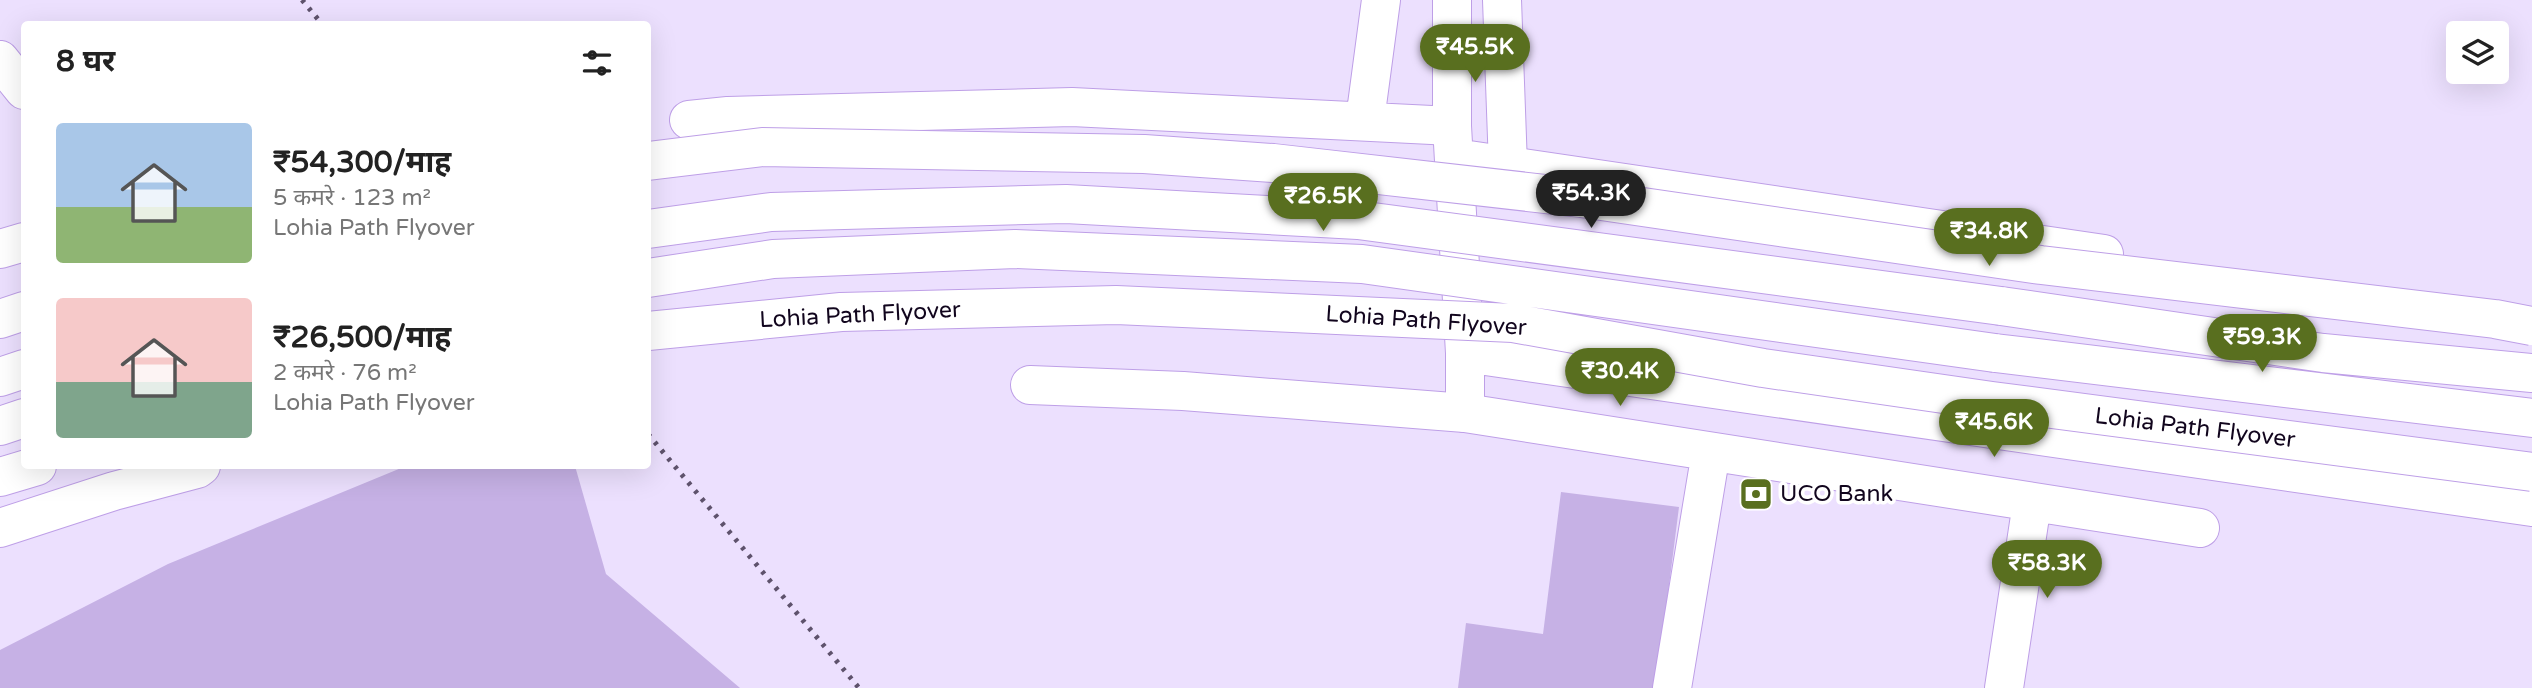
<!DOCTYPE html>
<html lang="hi">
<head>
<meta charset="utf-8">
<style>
	:root { --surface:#fff; --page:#f6f6f6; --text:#222; --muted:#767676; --accent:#596f1f }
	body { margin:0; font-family:"Varela Round","Noto Sans Devanagari",sans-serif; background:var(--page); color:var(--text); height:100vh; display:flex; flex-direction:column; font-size:26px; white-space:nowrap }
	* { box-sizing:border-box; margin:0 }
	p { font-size:23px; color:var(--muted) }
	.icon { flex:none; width:38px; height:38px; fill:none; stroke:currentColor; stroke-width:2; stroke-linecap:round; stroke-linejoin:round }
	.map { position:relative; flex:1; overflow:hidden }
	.details { position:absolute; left:21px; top:21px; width:630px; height:448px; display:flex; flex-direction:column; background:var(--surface); border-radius:7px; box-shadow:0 7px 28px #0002 }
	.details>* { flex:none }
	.fabs { position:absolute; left:2446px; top:21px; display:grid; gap:14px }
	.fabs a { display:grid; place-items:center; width:63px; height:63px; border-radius:7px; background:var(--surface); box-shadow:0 7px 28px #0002; font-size:35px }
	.price { position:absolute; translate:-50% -60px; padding:0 16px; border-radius:24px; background:var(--accent); color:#fff; font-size:23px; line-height:46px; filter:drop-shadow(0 2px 4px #0008) }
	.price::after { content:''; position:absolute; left:50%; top:42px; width:21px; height:16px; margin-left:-10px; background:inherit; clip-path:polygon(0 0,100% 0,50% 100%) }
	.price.on { background:#222; color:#fff }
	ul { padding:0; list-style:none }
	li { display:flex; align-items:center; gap:21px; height:175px; padding:0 35px }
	li span { display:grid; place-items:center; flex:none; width:196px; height:140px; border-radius:7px; color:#555 }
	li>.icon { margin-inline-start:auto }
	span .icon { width:84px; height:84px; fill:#fffc; stroke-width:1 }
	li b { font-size:30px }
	h2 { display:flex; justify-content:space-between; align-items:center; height:84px; padding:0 35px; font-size:30px }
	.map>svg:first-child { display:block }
</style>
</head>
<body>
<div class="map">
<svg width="2532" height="688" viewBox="0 0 2532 688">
	<rect width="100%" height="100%" fill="#ece0fe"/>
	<path fill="#c6b1e5" d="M406,466h169l31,108 134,114h-740v-38l168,-86z
		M1561,492l118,15 -23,181h-198l8,-65 77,11z"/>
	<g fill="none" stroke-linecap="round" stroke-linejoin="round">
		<defs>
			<path id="minor" d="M1502,0l6,166
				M0,60l24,30
				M689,120l39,-4 344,-9 380,19
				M1365,120l16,-120
				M1030,385l153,6 282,22 735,115
				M1672,688l39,-236
				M2004,688l28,-185"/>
			<path id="tertiary" d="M1452,0v126l13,227v60
				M1455,158l649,96
				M0,249l24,-7
				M1465,353l1067,154
				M0,528l114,-37 83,-22 4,-3"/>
			<path id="secondary" d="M2001,306l322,47 209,20
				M0,319l24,-8
				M1995,353l537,65
				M0,377l24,-8
				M0,426l24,-8
				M0,477l37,-11"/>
		</defs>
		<use href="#minor" stroke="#be9fe7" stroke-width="40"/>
		<use href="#tertiary" stroke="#be9fe7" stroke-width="40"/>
		<use href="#secondary" stroke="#be9fe7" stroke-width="40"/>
		<use href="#minor" stroke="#fff" stroke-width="38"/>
		<use href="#tertiary" stroke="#fff" stroke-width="38"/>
		<use href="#secondary" stroke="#fff" stroke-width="38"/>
		<path stroke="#5e526c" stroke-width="5" stroke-dasharray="3.5 7" stroke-linecap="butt" d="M302,0l20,24
			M648,434l211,254"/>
		<defs>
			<path id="secondary-bridge" d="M648,161l114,-14 382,7 129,9 308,35 460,67 454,54 37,7
				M648,229l123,-17 295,-8 292,16 643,86
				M648,278l125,-19 242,-10 347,15 633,89
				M648,331l193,-19 275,-7 397,18 250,45 229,33 540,71"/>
		</defs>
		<use href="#secondary-bridge" stroke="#be9fe7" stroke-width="40" stroke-linecap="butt"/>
		<use href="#secondary-bridge" stroke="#fff" stroke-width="38"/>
	</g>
	<defs>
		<symbol id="bank-square" viewBox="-11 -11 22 22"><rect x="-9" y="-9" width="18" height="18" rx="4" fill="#596f1f" stroke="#fff"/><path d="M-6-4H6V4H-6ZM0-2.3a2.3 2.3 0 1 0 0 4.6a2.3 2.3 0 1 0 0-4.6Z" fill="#fff"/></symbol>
	</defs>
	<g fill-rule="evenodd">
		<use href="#bank-square" x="1737" y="475" width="38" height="38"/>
	</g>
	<g text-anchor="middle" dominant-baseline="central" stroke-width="7" stroke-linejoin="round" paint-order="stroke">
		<g font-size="23" fill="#11051d" stroke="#fff">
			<text transform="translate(860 315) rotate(-3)">Lohia Path Flyover</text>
			<text transform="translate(1426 321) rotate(4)">Lohia Path Flyover</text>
			<text transform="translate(2195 428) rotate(7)">Lohia Path Flyover</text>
		</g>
		<g font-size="23" fill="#11051d" stroke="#fff" text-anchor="start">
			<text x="1780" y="494">UCO Bank</text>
		</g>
	</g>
</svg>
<div class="fabs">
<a><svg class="icon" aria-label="layers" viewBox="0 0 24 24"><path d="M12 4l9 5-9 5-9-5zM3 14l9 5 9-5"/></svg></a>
</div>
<b class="price" style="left:1475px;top:84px">₹45.5K</b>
<b class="price on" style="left:1591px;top:230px">₹54.3K</b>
<b class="price" style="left:1323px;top:233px">₹26.5K</b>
<b class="price" style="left:1989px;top:268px">₹34.8K</b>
<b class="price" style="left:2262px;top:374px">₹59.3K</b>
<b class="price" style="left:1620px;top:408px">₹30.4K</b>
<b class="price" style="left:1994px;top:459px">₹45.6K</b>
<b class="price" style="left:2047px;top:600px">₹58.3K</b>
<section class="details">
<h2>8 घर<svg class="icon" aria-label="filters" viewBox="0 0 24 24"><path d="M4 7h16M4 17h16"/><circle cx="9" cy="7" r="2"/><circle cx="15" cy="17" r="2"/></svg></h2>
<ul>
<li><span style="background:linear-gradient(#a9c7e8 60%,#8fb573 0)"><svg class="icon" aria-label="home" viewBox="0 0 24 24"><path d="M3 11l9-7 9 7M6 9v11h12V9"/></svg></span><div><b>₹54,300/माह</b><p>5 कमरे · 123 m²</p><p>Lohia Path Flyover</p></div></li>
<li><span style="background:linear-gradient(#f6c9c9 60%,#7fa58c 0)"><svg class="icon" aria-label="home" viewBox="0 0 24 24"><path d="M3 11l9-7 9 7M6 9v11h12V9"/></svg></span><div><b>₹26,500/माह</b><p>2 कमरे · 76 m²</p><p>Lohia Path Flyover</p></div></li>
</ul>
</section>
</div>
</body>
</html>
